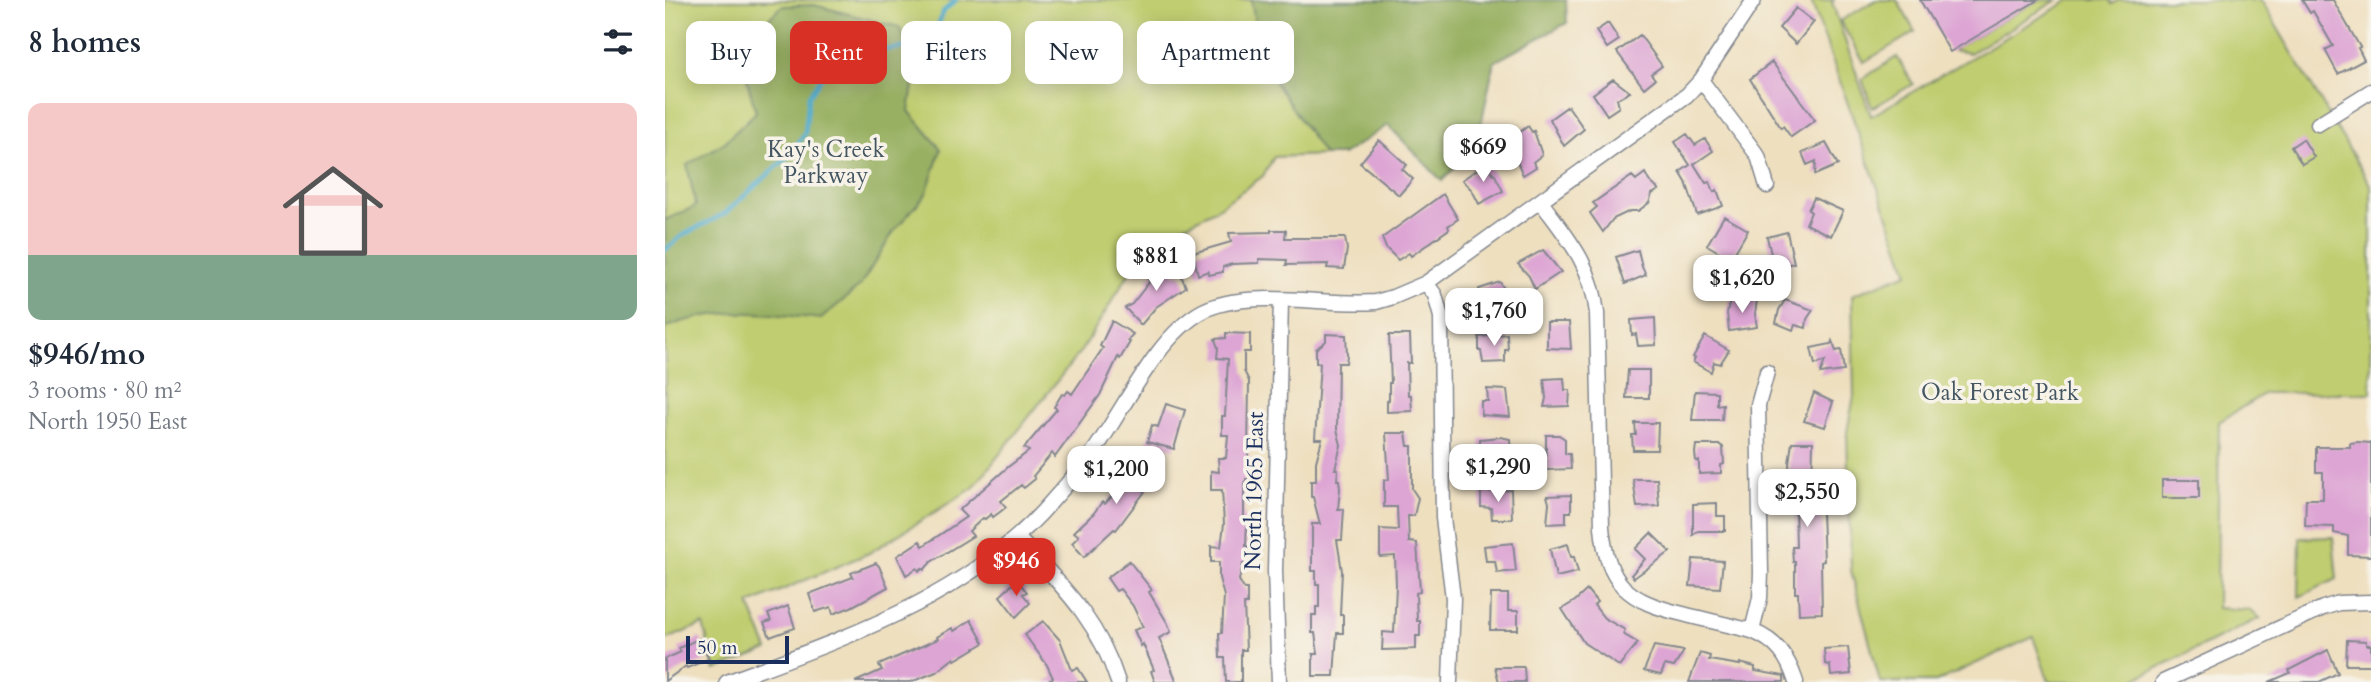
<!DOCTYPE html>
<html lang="en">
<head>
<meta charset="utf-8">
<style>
	:root { --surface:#fff; --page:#f6f6f7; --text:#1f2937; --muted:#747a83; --accent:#d93025 }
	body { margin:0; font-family:Cardo,serif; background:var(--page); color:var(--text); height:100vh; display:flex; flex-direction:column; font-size:26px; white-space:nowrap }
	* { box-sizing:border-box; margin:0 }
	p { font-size:23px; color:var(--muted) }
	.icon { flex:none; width:38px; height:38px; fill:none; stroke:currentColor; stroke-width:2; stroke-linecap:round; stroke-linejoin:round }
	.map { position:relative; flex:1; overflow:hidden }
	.details { display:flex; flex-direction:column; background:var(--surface); width:665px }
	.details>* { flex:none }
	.top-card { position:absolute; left:21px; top:21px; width:665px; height:63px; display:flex; gap:14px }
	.scale { position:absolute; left:21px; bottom:18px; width:103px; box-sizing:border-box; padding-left:7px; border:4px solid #1b2f5e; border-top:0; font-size:19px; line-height:24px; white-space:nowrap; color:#1b2f5e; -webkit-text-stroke:5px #f7f3e8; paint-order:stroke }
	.price { position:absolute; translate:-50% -60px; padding:0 16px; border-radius:14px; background:#fff; color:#222; font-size:23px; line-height:46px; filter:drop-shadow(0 2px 4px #0008) }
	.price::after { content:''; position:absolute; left:50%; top:42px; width:21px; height:16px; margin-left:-10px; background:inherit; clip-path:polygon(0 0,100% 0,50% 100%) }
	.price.selected { background:var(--accent); color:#fff }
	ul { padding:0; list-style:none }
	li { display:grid; align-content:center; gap:14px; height:371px; padding:0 28px }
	li span { display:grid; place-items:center; height:217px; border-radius:14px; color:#555 }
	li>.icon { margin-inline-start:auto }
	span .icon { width:126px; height:126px; fill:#fffc; stroke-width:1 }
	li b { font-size:30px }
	h2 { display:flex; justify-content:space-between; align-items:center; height:84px; padding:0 28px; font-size:30px }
	.chip { padding:0 24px; border-radius:14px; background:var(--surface); box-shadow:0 4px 18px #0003; font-size:24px; line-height:63px }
	.chip.selected { background:var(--accent); color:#fff }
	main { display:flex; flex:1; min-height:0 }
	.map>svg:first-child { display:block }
</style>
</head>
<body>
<main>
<section class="details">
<h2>8 homes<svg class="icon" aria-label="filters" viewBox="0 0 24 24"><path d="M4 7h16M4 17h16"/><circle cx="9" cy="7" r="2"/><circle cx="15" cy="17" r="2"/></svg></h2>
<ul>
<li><span style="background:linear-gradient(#f6c9c9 70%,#7fa58c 0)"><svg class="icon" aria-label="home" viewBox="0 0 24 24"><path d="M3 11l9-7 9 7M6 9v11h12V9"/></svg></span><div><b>$946/mo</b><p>3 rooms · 80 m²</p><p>North 1950 East</p></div></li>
</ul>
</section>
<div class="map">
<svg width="1706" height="682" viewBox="0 0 1706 682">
	<rect width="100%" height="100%" fill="#f7f3e8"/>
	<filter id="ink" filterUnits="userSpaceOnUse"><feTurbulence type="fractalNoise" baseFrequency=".0143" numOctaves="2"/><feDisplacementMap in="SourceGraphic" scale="14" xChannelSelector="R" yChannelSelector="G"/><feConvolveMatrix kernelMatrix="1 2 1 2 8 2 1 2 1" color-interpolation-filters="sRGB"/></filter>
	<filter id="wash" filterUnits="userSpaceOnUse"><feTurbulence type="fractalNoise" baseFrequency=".00686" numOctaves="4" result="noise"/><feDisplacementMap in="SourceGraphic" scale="28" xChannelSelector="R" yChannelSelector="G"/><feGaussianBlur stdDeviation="1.57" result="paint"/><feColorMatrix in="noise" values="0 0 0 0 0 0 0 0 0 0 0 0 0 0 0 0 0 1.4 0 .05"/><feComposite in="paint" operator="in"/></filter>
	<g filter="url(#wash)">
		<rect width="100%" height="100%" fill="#eedfbf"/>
		<path fill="#c0cd6f" stroke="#6e7e66" stroke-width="2" d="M0,0h822l-222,66 59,89 -50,2 -11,19 -48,34 -92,47 7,15 -47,76 -110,140 -104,65 -120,51 19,46 -53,20 -12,-46 -38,16z
			M1146,0h23l-2,2 39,114 199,-116h40l2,4 7,-4h142l110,186v207h-106l-46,29 -2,186 32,2 11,8 -131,64h-80l-16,-45 -97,45h-56l-29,-112 -4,-138 7,-36 -2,-101 56,-22z
			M1211,0h21l18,32 -51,30 -24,-41z
			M1373,0h19l-87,53 -18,-3z
			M1232,57l16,27 -41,24 -10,-29z
			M1668,537l4,42 -38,18 1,-59z"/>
		<path fill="#98b062" stroke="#5a7060" stroke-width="2" d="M586,0h315l1,23 -73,39 -17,82 -35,37 -54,-56 -46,30h-18l-60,-89z
			M149,5l85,22 17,39 -7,45 32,38 -15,45 -32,37 -34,55 -39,33c-56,-6 -102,-14 -156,9v-108l31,-14 -9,-41 38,-23 31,-30 -21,-74 27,-13 20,-19z"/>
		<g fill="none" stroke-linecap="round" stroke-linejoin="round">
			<path stroke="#4facce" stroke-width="4.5" d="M0,250l18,-15 41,-21 65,-58 16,-23 4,-37 27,-40 81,-10 19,-15 7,-19 13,-12"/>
		</g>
		<g id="blocks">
			<path fill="#dda5d4" d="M1255,0h118l-88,52z
				M1637,0h31l27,47 -2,1 6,12 -26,14 -13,-24 8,-4 -20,-35 -3,2z
				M1131,8l18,14 -18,22 -17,-16z
				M943,23l11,17 -12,8 -11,-17z
				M975,35l22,31 -11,8 4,5 -11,9 -27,-36z
				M1107,62l43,58 -24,17 -8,-11 -2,2 -31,-49z
				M948,79l17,13 -13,7 2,8 -12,8 -14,-21z
				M903,106l16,23 -20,17 -14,-27z
				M863,126l4,6 2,-1 8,24 -9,7 3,5 -13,8 -7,-16 -13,-14z
				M1022,134l8,11 10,-6 8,12 -19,13 12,19 4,-1 4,10 3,-2 6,16 -26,9 -11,-33 -6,-10 10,-7 -15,-23z
				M1638,139l11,18 -12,7 -11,-17z
				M714,140l28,25 -5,4 11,10 -14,16 -39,-32z
				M1161,143l12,22 -23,10 1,-14 -9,4 -5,-12z
				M820,164l10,11 8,16 -24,13 -7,-14 -10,-10z
				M980,173l4,8 10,9 -7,4 -3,9 -11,8h-8l-17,8 -10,13 -13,-19 7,-6 -4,-4 39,-27 4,4z
				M778,194l15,25 -10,7 1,3 -38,27 -2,-3 -11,7 -12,-12 -4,-10z
				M1149,198l29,13 -12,25 -25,-12 5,-12 -3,-2z
				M1059,216l24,14 -17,29 -24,-14z
				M606,230h15l-1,8h60l2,11 -3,20 -17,-1 1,-4 -42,1 1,-5 -28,-1v4l-27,1 -9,3v5l-14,3 -1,-4 -10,4 -5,-22 38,-11 -2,-9 42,-1z
				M1122,232l7,31 -20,4 -7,-30z
				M878,250l18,22 -26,17 -6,-13 -11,-12z
				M973,250l4,17 4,8 -21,9 -9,-27z
				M504,266l7,9 4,-2 6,14 -30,20 -15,18 -16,-17 7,-4 18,-23 -3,-3z
				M835,282l10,17 1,11 -29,9 -7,-21 7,-2 -3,-7z
				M1065,300h27l-2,14 2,13 -28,4 -2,-18z
				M1120,300l28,10 -6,9 -1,9 -11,-3 -2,5 -17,-7 3,-13z
				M990,318l1,27 -18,1 -2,-12 -4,1 -1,-15z
				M447,321l21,13 -6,7 3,1 -10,17 -2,-2 -18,38 -45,62 -3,-4 -19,23 2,3 -11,9 -3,-3 -20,16 5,6 -6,5 -7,5 -2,-3 -6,5 -2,-1 -14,13 4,5 -42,26 -7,8 -2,-2 -3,3 -2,-3 -11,7 -9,-19 23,-15 3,5 43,-29 -7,-7 49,-43 21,-16 -5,-3 33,-39 -3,-2 8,-13 3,1 3,-4 4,3 31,-46 -3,-2z
				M882,322h22l2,27 -24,-1z
				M561,333l24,1v18h-6v19l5,10 -1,77h3l1,9 -1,12h-5l-2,13v26h3l-1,28h2v18h-5l-4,16 5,9h3v15h-3l2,46h-5v32h-15l-1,-24h-5l-1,-25h3l2,-37 -5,-18v-16h-8v-16l10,1 3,-23 -2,-34h-11v-19l8,1 -1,-14h8l2,-23h-6v-19h3l3,-57 -11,-1 1,-10 -3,-9 11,-1z
				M661,334l20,1 1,20 -1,8h-8l-1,66 4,16 -6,24h3l-1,11h2l1,9 -2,20h6l-2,31h-5l5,31 -2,44h3v18h-6l-3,43h-21v-22h5l-3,-21h-3v-18h4v-8h3v-23h-3v-13h-4v-47h8l-7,-27h-2v-16h5v-19l6,-23h-7l5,-76h-4v-14l10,-8z
				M842,334l1,16h-3v12l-22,1 -2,-12h-2v-14z
				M724,335h21l1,28h-4l1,32h3l1,16 -25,1v-11l2,-1v-17h2z
				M1040,336l24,14 -9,14 -6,-2 -3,10 -18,-10 2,-4 -2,-1z
				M1167,341l4,10 5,-1 3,21 -24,3 5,-13 -10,4 -4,-17 20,-4z
				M963,370h21v28h-23z
				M899,378l1,12h5l-1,16 -25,1 2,-9 -2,-19z
				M822,389l20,1 3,27 -29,-2v-14h7z
				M1030,391l22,1v13l6,-1 -1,16h-30z
				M1149,393l19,9 -8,25 -21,-6z
				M501,404l19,6 -11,39 -27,-7 5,-17 6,2z
				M970,423h23l-1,27h-24l-1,-15h4z
				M721,433h20l2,13h4v43l6,9 -4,18h-6l1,26 8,1 3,49 -4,1 1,28h3v15h-4v13l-34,1 1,-18 11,1 2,-48 -1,-29 -15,1v-28l18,1 -1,-23h-13v-27h5z
				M881,435h13l6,4v15h5l1,15 -25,1z
				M835,437l10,2 1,13h3v14l-27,1 -1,-12h-6v-16z
				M1127,442h21l-1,47h9l3,72 -3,1 1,51 -23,1 -1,-21h-3v-31h-2l-1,-15h4l-1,-43h-5l-1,-15h2l-2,-26z
				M1692,442l14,1v113l-23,-1v-19l-14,-3v-6l-29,-1 1,-27h17v-27h-7v-25h34v-4z
				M1031,445h24l3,2 1,17 -3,1v8l-22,1v-13h-3l-1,-8z
				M473,454l24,15 -46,61 -2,-1 -30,28 -12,-14 7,-7 -5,-4 19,-18 9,-12 3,2 9,-10 2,2 17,-24 -6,-4z
				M968,479h24l2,27 -22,1z
				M1497,480h37v18h-37z
				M846,490l1,29h-20l-1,-11 -10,-1v-15z
				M906,495v17h-5v11l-19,1 2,-21 -2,-7z
				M1052,503v13h8v15h-27l-5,4v-31z
				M986,533l19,19 -36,26 -3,-3 14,-16 -10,-10z
				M848,543l3,28 -19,2 -2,-12h-9l-2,-15z
				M903,544l3,13h3l4,15 -22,5 -6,-28z
				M1028,559l30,2 -3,27 -30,-2z
				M464,561l23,29 -3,2 19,32 3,8 -12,6 18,44h-22l-4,-11 3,-1 -11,-26 -2,2 -7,-16 9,-3 -10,-21 -13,-17 -4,2 -9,-13z
				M211,563l3,3 9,21 -37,20 -18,7 -2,-7 -16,5 -6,-18 44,-17 -2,-4z
				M352,580l10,12 -4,2 7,9 -14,14 -16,-21z
				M922,590l10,12 -3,3 10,13 21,12 -2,4 15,9 -19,23 -35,-23 -22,-34 13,-8z
				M826,594h17v17h10v19h-28z
				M123,606l7,22 -25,9 -6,-14 7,-2 -3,-7z
				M306,620l13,23 -29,17 -1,-2 -18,14 -25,10h-56l27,-12 -3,-5 59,-26 -1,-2 15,-9 2,3z
				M378,621l17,19 12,30 6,-2 9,14h-43l9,-4 -6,-13 -22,-30z
				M35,638l9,21 -22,9 -1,-2 -21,15v-22l16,-7 -2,-4z
				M1682,640l19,1v4h5v20h-25z
				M989,646l30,5 -10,16 -9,-2 -4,10 -17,-4z
				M1183,647l3,27 -20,2 -1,-11 -5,-1 -1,-15z
				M1663,650l10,23 -19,9h-50l21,-9 -1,-3z
				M1035,653l10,3 -1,4 31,5v-2l15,4v4l29,5v6h-95z
				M830,667h29l1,15h-26z"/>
		</g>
	</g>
	<g filter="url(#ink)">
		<use href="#blocks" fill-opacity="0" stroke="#84878e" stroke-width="2"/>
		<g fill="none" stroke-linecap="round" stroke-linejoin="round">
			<defs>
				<path id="street" d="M1036,80l57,76 9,30
					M1653,124l53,-33
					M876,202c28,38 50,61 56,111l5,214c5,58 26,74 81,87 23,6 46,11 69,17 25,10 36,26 44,51
					M761,283l9,12 6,22 2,201 10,80 -3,84
					M352,537c43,47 81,82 101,145
					M1087,631l8,-33 1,-25 -3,-168 9,-33
					M62,682c115,-43 242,-84 325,-181 15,-17 31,-34 44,-53 29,-41 62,-113 107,-137 43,-23 124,-5 173,-9l17,-5 33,-14 261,-188 14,-15 53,-80
					M614,682l-4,-111 6,-271
					M1498,682l160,-74 16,-5 32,-1"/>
			</defs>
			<use href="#street" stroke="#84878e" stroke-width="17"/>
			<use href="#street" stroke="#fff" stroke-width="14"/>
		</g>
	</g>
	<g text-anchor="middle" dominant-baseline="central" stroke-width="7" stroke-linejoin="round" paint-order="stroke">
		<g font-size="23" fill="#445662" stroke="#f7f3e8">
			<text x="161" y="149">Kay's Creek<tspan x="161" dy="26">Parkway</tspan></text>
			<text x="1335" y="392">Oak Forest Park</text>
		</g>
		<g font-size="23" fill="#1b2f5e" stroke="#f7f3e8">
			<text transform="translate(589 491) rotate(-89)">North 1965 East</text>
		</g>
	</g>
</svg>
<div class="scale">50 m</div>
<b class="price" style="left:818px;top:184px">$669</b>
<b class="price" style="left:491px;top:293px">$881</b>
<b class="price" style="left:1077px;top:315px">$1,620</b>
<b class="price" style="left:829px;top:348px">$1,760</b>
<b class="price" style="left:833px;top:504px">$1,290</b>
<b class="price" style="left:451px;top:506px">$1,200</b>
<b class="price" style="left:1142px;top:529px">$2,550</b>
<b class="price selected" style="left:351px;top:598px">$946</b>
<div class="top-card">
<a class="chip">Buy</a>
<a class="chip selected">Rent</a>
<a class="chip">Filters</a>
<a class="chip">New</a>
<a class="chip">Apartment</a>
</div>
</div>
</main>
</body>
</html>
